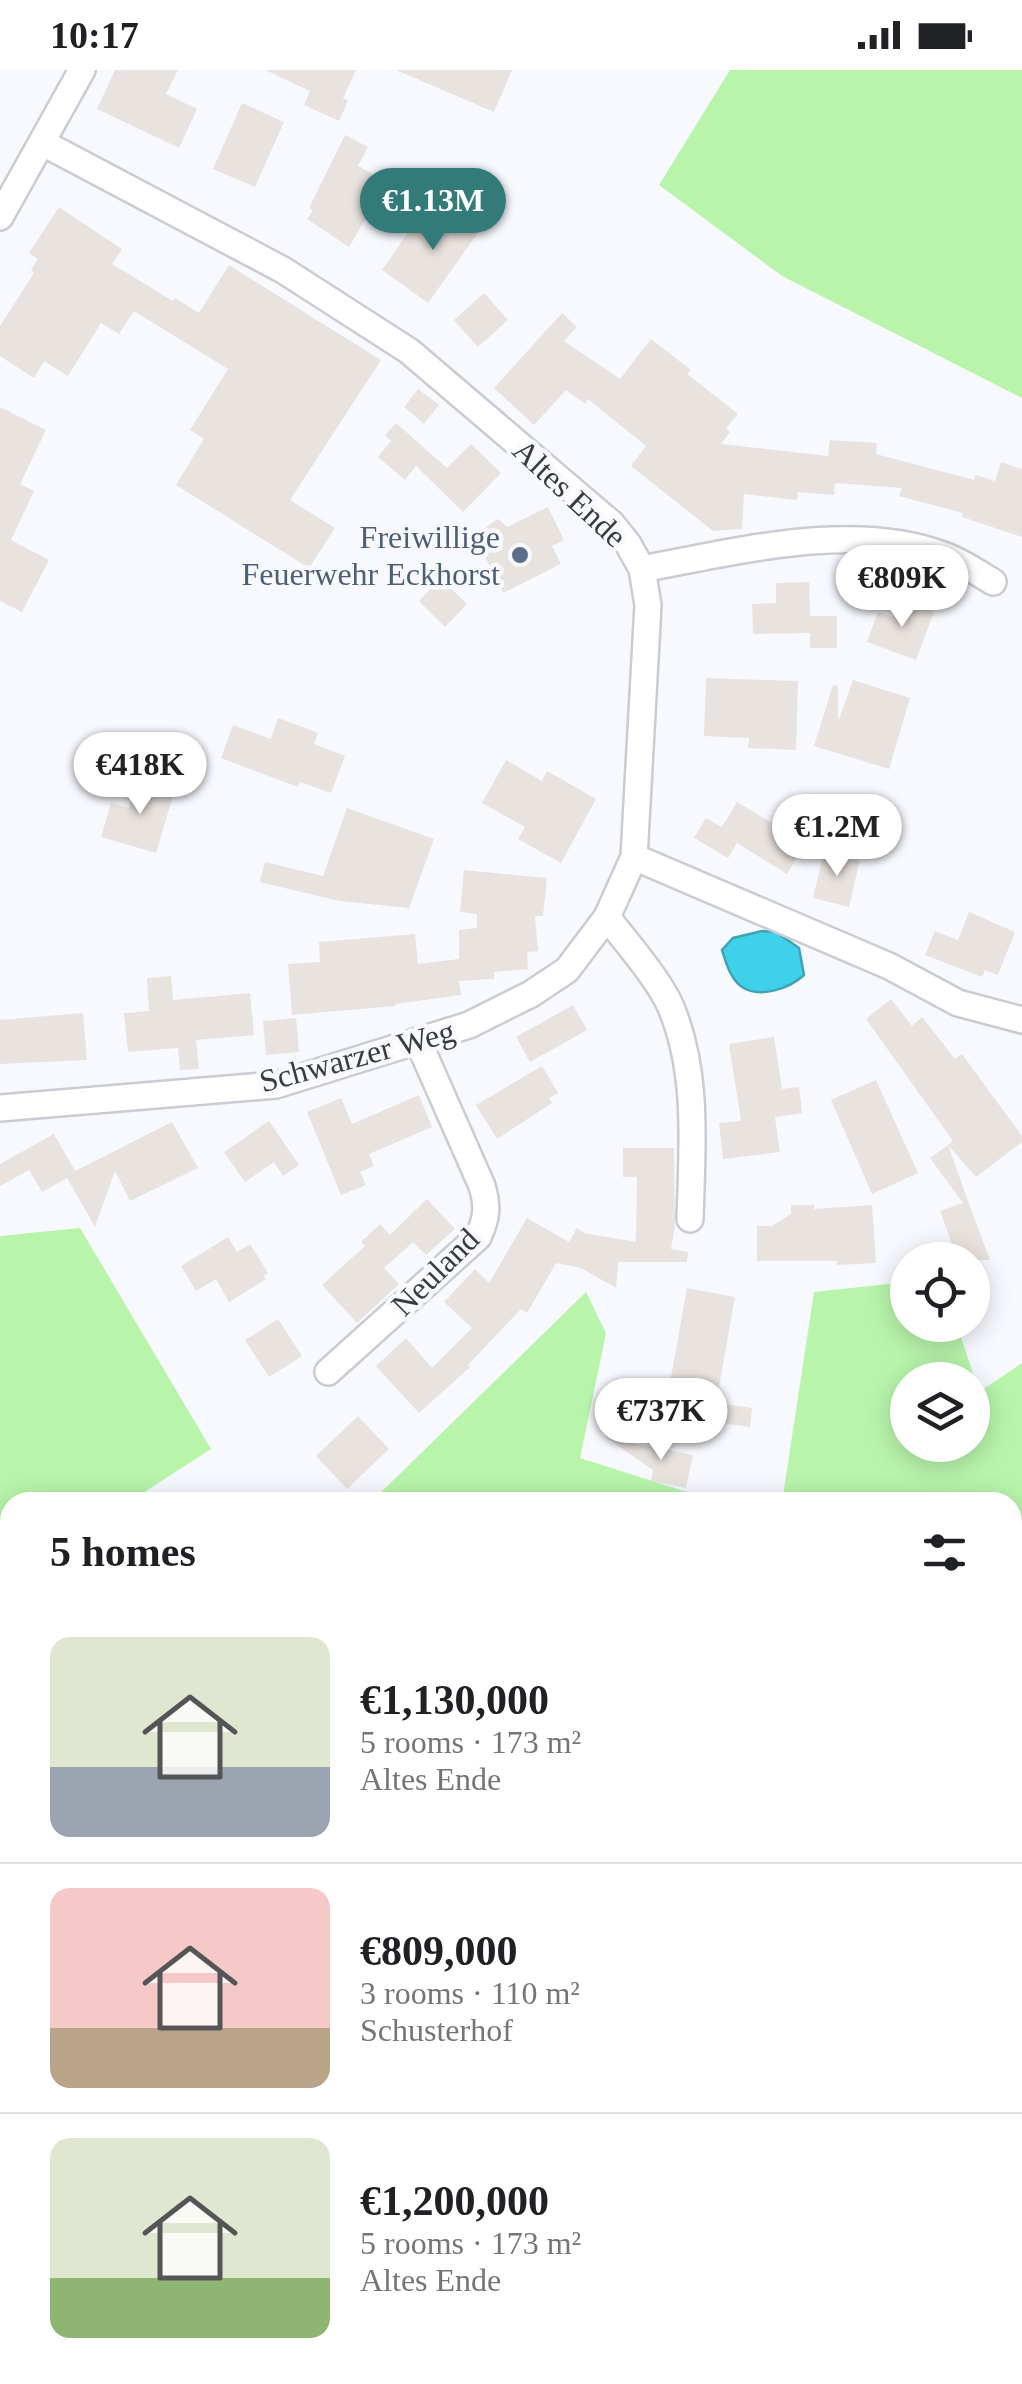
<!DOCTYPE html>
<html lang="en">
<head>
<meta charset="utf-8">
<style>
	:root { --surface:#fff; --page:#f6f6f6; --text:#202124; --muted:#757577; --line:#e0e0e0; --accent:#327b79 }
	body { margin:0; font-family:Georgia,serif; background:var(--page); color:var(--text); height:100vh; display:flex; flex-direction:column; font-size:38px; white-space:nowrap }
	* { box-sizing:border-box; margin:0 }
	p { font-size:32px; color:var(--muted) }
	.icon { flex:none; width:55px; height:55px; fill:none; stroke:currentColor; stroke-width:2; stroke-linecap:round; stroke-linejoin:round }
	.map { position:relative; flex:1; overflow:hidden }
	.side { position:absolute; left:0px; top:1422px; width:1022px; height:892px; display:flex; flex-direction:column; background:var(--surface); border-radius:30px 30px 0 0; box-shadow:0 5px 25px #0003 }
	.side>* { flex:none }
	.controls { position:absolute; left:890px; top:1172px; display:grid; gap:20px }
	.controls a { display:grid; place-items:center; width:100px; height:100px; border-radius:50%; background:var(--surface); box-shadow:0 5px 25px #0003; font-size:50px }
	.price { position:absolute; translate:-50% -85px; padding:0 22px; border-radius:35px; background:#fff; color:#222; font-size:32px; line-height:65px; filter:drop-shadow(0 2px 5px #0008) }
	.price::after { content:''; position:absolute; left:50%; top:60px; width:30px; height:22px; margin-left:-15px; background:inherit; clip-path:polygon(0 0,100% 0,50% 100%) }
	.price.current { background:var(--accent); color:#fff }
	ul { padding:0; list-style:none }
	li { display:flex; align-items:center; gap:30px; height:250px; padding:0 50px }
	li+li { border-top:2px solid var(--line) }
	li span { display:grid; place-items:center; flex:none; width:280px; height:200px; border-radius:20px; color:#555 }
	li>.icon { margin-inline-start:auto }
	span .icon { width:120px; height:120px; fill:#fffc; stroke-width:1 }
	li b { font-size:42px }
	h2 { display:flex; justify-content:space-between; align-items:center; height:120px; padding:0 50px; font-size:42px }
	.status { display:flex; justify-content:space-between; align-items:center; height:70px; padding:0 50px; background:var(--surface); direction:ltr }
	.status svg { height:28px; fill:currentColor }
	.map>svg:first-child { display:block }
</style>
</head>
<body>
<div class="status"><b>10:17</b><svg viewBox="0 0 49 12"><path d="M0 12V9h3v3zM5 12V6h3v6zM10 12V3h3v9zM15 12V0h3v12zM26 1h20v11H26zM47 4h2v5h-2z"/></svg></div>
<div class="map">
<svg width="1022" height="2314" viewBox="0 0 1022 2314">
	<rect width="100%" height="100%" fill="#f7f9fe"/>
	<path fill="#b8f5ab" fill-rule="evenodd" d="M730,0h292v328l-240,-122 -123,-91z
		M80,1158l131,221 -65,42v11h-136v370l-10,-1v-635z
		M907,1212l1,43h49l22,67 43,-29v579l-10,-14v-426h-230l32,-210zM908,1310h64v65h-64z
		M586,1222l20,41 -26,125 139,44h-348z"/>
	<path fill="#3fd0ea" stroke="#3ea3b6" stroke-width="2.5" d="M762,861l14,1 23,16 5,27c-14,13 -44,24 -62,12 -12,-8 -16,-25 -20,-37l11,-12z
		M0,2062l10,15v75l-10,7z"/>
	<path fill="#e9e3df" d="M115,0h63l-12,24 31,15 -18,39 -82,-39z
		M265,0h91l-13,28 5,3 -9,20 -35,-16 6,-14z
		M396,0h116l-18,42z
		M242,33l42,19 -29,65 -42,-18z
		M345,65l23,12 -10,19 29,16 -38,65 -42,-28 6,-9 -4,-2z
		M464,132l23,18 -59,83 -46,-33 32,-46 22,16z
		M59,137l63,42 -10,15 61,37 2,-3 24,15 30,-48 152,95 -91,140 45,28 -26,40 -133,-83 28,-46 -14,-9 38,-61 -94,-58 -15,23 -18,-11 -33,53 -24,-15 -10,17 -34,-22v-30l34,-53 -3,-3 7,-11 -9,-6z
		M484,223l24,27 -30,27 -24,-27z
		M562,243l15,14 -13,14 56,38 31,-40 40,31 -4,4 51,40 -12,14 4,4 -9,12 107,12 2,-16 47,3 -1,11 98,26 2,-5 19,6 6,-19 21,7v68l-60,-20 1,-4 -64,-17 3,-8 -67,-5 -1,12 -36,-3 -1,8 -53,-6 -2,35 -29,2 -82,-65 15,-20 -58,-47 -3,5 -19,-14 -32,35 -40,-37z
		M418,319l21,16 -15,19 -20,-17z
		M0,337l46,23 -26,54 14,7 -23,49 38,20 -27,52 -22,-11z
		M396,353l51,45 24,-24 30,29 -38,39 -47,-46 -11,14 -27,-23 13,-16 -6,-6z
		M548,437l16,33 -12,6 9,18 -58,29 -29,-58 24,-16 9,8z
		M441,508l26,26 -22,23 -26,-26z
		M809,512l1,34h27v32h-27v-15l-57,1 -1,-30 24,-1v-20z
		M899,530l35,12 -18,48 -49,-18 11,-30 15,5z
		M706,608l92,3 -2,69 -48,-2 1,-10 -45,-2z
		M853,610l57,18 -21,71 -75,-23 19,-61 5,1v36z
		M278,648l40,15 -4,11 31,12 -14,37 -31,-11 -2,5 -77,-29 12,-33 38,14z
		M506,690l36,21 5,-10 49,28 -35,64 -43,-24 7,-12 -43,-24z
		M138,708l37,11 -19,64 -55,-16 10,-34 18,5z
		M737,732l68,41 -18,31 -50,-31 -9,15 -34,-20 12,-20 16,9z
		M347,738l87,31 -25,69 -70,-7 -79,-19 5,-20 58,14z
		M824,782l36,8 -11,47 -36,-9z
		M464,800l83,8 -4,38h-8l3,35 -11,1 1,17 -34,3v7l-35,2 2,14 -66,9v2l-103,9 -4,-51 32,-2 -1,-20 96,-8 3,30 41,-5v-29l18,-2v-14l-17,-2z
		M969,842l46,20 -17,43 -13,-5 -3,7 -57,-22 10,-24 23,9z
		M171,906l2,24 77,-7 4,42 -58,5 3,29 -19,1 -2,-22 -50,4 -4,-39 25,-2 -2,-33z
		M891,929l21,27 10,-9 33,42 7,-5 60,82v6l-46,35 -28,-32 5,-4 -87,-122z
		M573,935l14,25 -57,32 -14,-25z
		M83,943l4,47 -87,4v-44z
		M296,948l3,34 -33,3 -3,-34z
		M774,967l8,52 17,-2 3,26 -27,4 5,35 -57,7 -4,-36 22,-2 -12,-77z
		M542,996l16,27 -9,5 3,5 -55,36 -21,-34z
		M876,1010l42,93 -46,21 -41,-94z
		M419,1025l13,32 -63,27 5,12 -14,6 6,13 -25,10 -34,-83 34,-14 11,26z
		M269,1051l30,44 -16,11 -9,-14 -29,20 -21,-30z
		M172,1052l26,46 -68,33 -15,-30 -20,56 -28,-49 -25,14 -13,-22 -29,16v-22l54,-30 21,37z
		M948,1075l20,56 22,59h-32l-18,-49 23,-8 -33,-45z
		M623,1078h51l1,78 -4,23 17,3 -1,10h-69l-2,26 -35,-20 -25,-5 -29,50 -6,-4 -53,56 2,2 -51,46 -43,-47 30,-28 26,30 40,-40 -28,-26 31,-33 14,14 38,-65 42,24 8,-14 7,5 52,9 1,-65h-14z
		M427,1129l28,30 -29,26 -13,-13 -29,26 15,16 -42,39 -35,-38 43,-39 -4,-4 19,-18 10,11z
		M791,1135h23v4l58,-4 4,58 -39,2v-4h-80v-35h15l19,-12z
		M228,1167l9,15 13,-8 18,29 -5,3 3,3 -37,23 -13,-23 -20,12 -15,-25z
		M687,1218l48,9 -17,95 -48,-9z
		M278,1249l24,37 -33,21 -24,-37z
		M724,1334l28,4 -2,19 -28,-4z
		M358,1346l31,33 -42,40 -31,-33z
		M607,1368l86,17 -7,33 -35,-7 2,-11z"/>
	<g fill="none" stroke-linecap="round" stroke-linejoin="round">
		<defs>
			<path id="minor" d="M43,73l240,127 126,81 203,173 16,20 14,25 6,36 -14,252 255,109 69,37 64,17
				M0,147l82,-147
				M642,499c92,-17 213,-49 304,-13 16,6 32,17 47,26
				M607,847c19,25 50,60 63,88 29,67 22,142 20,214
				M0,1038l276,-23 193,-60 62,-31 36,-24 40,-53 27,-60
				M328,1302l150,-135c9,-19 10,-31 4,-51l-64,-145"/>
		</defs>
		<use href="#minor" stroke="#caccd2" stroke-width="30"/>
		<use href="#minor" stroke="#fff" stroke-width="25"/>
	</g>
	<circle fill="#5c6f8a" stroke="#f7f9fe" stroke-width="4" cx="520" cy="485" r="10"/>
	<g text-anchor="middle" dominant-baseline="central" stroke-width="9" stroke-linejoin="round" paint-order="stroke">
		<g font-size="32" fill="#3a3b3d" stroke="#f7f9fe">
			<text transform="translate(570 423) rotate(43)">Altes Ende</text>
			<text transform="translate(357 986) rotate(-15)">Schwarzer Weg</text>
			<text transform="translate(435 1202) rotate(-45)">Neuland</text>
		</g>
		<g font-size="32" fill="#4e5e75" stroke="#f7f9fe" text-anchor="end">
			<text x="500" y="467">Freiwillige<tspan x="500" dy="37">Feuerwehr Eckhorst</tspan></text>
		</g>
	</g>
</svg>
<div class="controls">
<a><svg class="icon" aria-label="locate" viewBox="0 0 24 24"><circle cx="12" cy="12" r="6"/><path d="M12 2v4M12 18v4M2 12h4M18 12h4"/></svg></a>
<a><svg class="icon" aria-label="layers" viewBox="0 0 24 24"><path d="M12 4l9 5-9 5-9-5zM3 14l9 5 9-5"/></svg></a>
</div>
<b class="price current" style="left:433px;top:183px">€1.13M</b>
<b class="price" style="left:902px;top:560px">€809K</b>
<b class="price" style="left:140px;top:747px">€418K</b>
<b class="price" style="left:837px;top:809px">€1.2M</b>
<b class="price" style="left:661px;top:1393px">€737K</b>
<section class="side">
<h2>5 homes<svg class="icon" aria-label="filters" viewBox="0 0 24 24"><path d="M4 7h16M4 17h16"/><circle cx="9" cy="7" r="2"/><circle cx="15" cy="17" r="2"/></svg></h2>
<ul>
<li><span style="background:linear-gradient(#dfe7d0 65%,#9aa5b1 0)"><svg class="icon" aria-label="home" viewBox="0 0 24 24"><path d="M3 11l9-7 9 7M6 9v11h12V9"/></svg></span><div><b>€1,130,000</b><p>5 rooms · 173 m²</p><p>Altes Ende</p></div></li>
<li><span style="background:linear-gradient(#f6c9c9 70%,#b9a48a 0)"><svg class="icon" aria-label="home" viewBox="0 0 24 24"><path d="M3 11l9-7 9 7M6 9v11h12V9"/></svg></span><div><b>€809,000</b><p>3 rooms · 110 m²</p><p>Schusterhof</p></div></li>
<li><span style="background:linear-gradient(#dfe7d0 70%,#8fb573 0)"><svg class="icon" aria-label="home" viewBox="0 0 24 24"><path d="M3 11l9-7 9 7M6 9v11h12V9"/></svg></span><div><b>€1,200,000</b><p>5 rooms · 173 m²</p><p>Altes Ende</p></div></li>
</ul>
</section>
</div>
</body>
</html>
